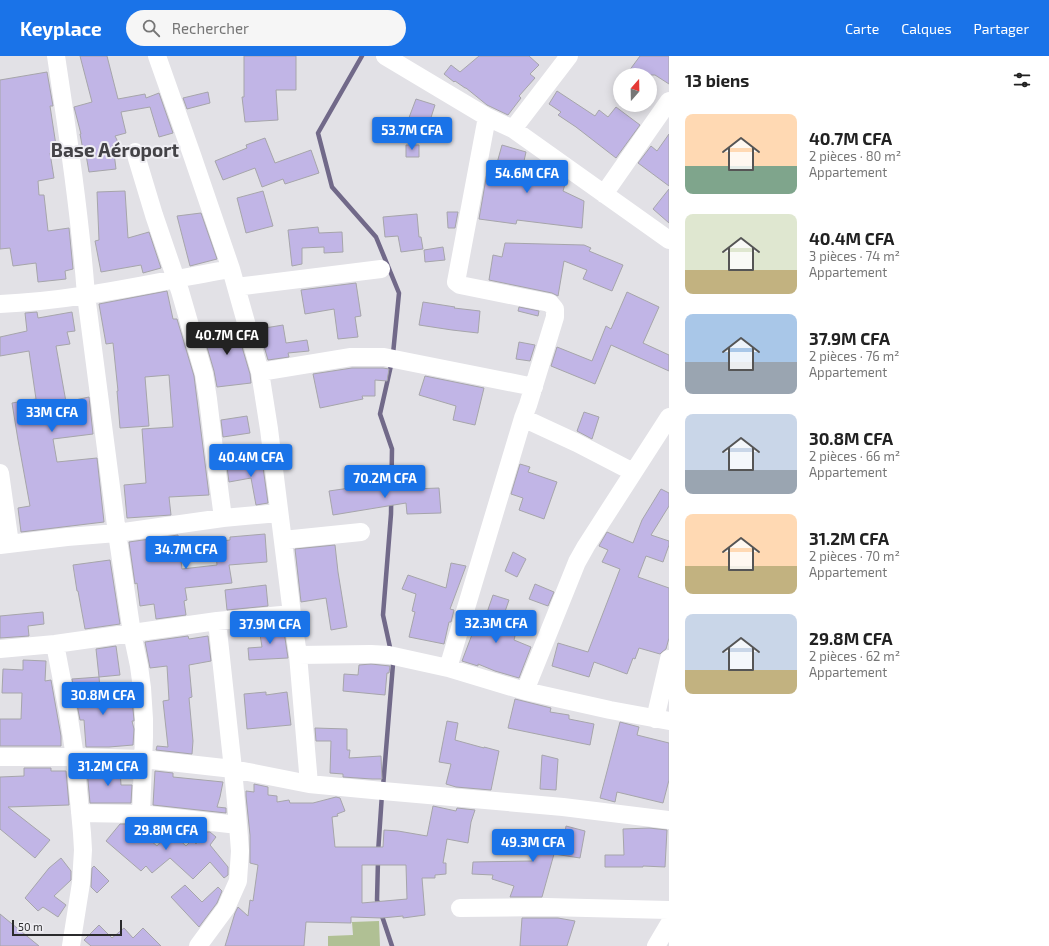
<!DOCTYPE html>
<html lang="fr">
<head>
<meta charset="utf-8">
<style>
	:root { --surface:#fff; --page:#f6f6f6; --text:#222; --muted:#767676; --accent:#1a73e8 }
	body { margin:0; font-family:"Exo 2",sans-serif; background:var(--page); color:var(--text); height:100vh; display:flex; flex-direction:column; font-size:15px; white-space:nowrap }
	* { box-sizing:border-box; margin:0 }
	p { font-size:13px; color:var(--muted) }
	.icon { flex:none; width:22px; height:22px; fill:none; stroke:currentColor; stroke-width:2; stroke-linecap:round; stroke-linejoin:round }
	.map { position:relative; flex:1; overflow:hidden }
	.sheet { display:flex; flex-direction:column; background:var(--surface); width:380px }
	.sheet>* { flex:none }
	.needle { width:26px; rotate:20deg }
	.buttons { position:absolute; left:613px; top:12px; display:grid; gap:8px }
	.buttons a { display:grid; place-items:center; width:44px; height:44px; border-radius:50%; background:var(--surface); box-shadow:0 2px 10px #0003; font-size:20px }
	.scale { position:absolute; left:12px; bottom:10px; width:110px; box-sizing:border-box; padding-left:4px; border:2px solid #2b2b2d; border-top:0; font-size:11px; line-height:14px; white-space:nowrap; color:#2b2b2d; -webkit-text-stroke:3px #efeef3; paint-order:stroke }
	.price { position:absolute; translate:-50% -34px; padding:0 9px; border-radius:4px; background:var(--accent); color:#fff; font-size:13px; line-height:26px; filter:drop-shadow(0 1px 2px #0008) }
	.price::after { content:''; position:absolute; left:50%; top:24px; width:12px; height:9px; margin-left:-6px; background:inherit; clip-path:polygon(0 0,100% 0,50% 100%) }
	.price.active { background:#222; color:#fff }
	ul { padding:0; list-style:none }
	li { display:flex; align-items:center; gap:12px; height:100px; padding:0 16px }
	li span { display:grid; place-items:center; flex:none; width:112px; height:80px; border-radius:8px; color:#555 }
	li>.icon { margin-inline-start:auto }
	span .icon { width:48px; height:48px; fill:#fffc; stroke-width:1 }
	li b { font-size:17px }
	h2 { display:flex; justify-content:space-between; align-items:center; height:48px; padding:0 16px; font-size:17px }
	header { display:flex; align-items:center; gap:24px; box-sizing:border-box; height:56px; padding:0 20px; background:var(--accent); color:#fff }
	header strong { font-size:19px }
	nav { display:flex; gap:22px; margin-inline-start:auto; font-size:14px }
	.search { width:280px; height:36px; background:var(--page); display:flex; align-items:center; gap:10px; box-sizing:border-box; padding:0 14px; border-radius:22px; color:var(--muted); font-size:15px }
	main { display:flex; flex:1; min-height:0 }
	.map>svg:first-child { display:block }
</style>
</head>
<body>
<header>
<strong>Keyplace</strong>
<div class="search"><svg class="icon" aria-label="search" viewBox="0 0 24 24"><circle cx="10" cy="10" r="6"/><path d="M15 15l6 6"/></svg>Rechercher</div>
<nav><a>Carte</a><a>Calques</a><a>Partager</a></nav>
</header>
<main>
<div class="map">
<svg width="669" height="890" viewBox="0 0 669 890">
	<rect width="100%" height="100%" fill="#e2e1e6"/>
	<path fill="#b0c094" d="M379,865l1,25h-52v-10l25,-1 -1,-13z"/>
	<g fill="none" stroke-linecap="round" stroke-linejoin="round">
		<path stroke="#716989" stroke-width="4.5" d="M362,0l-44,77 14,54 44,50 23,56 -6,61
			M391,596l-8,-37 8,-101 1,-65 -12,-35 12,-53
			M383,731l10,-123 -1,-5
			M378,797l4,-59
			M378,804l-1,40 2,6
			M381,857l11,33"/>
	</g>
	<path fill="#c1b5e6" stroke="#a6a5aa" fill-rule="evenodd" d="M80,0h27l11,43 27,-5 1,4 13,-5 14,40 -14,4 -9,-30 -29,5 5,21 -11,3 4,8 -6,1 3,24 -27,3 -4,-23 -2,1 -3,-16h1l-7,-27 18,-5z
		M244,0h52v34h-20l2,30 -33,2 -3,-25h2z
		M479,0h50l10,9 -9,9 5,4 -16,18 2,2 -13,17 -21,-10 -21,-17h-1l-10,-7 -1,1 -10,-8 7,-9 9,7z
		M640,0h29v28l-14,-9h-29z
		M47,16l6,34h-3l7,46 -7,1 4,25 -16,3 1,14h5l4,36 21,-3 4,41 -8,2 1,8 -28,3 -2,-19 -23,3 -3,-18 -10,1v-169z
		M557,35l38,25 4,-6 9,7 8,-10 24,18 -24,33 -40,-31 -18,-12 3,-3 -12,-8z
		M208,36l2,11 -23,6 -4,-11z
		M416,43l19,6 -8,25 -20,-7z
		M669,78v52l-31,-23 13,-17 6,5z
		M265,82l10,25 36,-13 8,23 -34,11 -2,-5 -21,8 -7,-19 -32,12 -8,-19 32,-13 -1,-3z
		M406,89h13v12h-13z
		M502,89l24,7 -2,9 17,1 1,1v15l23,6 -2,7 21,10 -2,27 -65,-8 -1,4 -37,-5 10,-58 8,2z
		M669,133v34l-16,-14z
		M125,135l3,47 21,-6 12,36 -18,5 -2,-8 -40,7 -6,-31 4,-1 -2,-48z
		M263,135l10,35 -27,7 -9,-35z
		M447,156h11l-3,16h-7z
		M201,157l16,46 -27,7 -13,-50z
		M417,158l2,23h2l2,12 -22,3 -3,-16 -13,1 -2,-20z
		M318,171l1,6 23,-1 1,20 -19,1v-6l-22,1v16l-10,2 -4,-36z
		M505,187l79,2 7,3 -2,3 34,14 -11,26 -29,-12 4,-9 -23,-9 -6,35 -6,-3 -63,-13 4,-25 9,2z
		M443,191l2,13 -20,2 -1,-12z
		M356,227l5,33 -6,1 3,20 -20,2 -4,-30 -29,5 -4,-24z
		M167,235l6,28h4l17,57 15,119 -40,2 2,18 -44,3 -3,-33 22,-2 -4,-54 31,-2 -4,-52 -24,2 4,49 -29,2 -3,-37h1l-5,-48 -7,1 -7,-40z
		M627,236l32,15 -16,36 26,12v16l-58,-26 -16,39 -44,-18 6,-19 35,14 14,-35 5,3z
		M423,246l32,5 -1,1 26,3 -2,22 -26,-3 -33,-5z
		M519,251l20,4 -1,5 -20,-5z
		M37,256l1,6 34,-6 3,19 -8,1 3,12 -14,2 10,56 23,-5 4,37 -40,5 4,23 40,-4 7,64 -83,10 -3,-24 12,-2 -12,-66 -6,-37 24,-4 -7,-48 -29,5v-19l27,-6 -2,-18z
		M231,267l2,8 4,-1 13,44 1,9 -34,4 -3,-16 -12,-41z
		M283,269l3,18 21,-3 2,11 -21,2 1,4 -21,3 -9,-31z
		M519,286l16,3 -5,16 -14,-2z
		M352,312h31l6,1 -2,12 -12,-1v16h-13l1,3 -43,9 -7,-34z
		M425,320l59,12 -9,37 -22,-5 3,-14 -37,-11z
		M584,356l15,5 -7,22 -15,-8z
		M247,360l3,17 -27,4 -2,-17z
		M262,404l6,43 -12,2 -5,-27 -22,4 -2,-15h5v-4z
		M520,408l10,3 -2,5 29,10 -13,37 -25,-9 4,-12 -12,-4z
		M384,427l1,7 54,-2 2,25 -34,1 -1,-11 -73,12 -4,-24z
		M661,433l8,4v13l-18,29 18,6v4l-6,17 -17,-6 -8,21 31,11v50l-3,11 -4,3 -2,2 -21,-6 -4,11 -2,-1 -6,16 -33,-12 -5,15 -37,-11 6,-23 30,9 32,-83 -18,-7 6,-12 -9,-4 1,-2 7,-12 26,11 9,-23z
		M265,478l2,28 -38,3 3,18 -47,5 2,12 -3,1 2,14 -30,4 -2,-15 -14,2 -3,-23 -2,1 -6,-42 49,-7 4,34 35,-4 -2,-23 15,-2v-3z
		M335,489l3,27 9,55 -16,3 -5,-32 -25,4 -6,-53z
		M513,496l13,7 -9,18 -12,-6z
		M110,504l10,64 -35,5 -7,-38h-1l-4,-26z
		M451,507l15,3 -16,43 4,1 -3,12h-2l-5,22 -35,-7 6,-25 -3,-1 4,-17 -14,-5 6,-14 38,13z
		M535,528l19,8 -6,14 -19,-7z
		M266,529l2,21 -41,4 -2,-20z
		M493,539l16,5 -10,29 16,7 -1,4 17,7 -12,31 -24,-7 -17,-7v2l-16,-5 14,-37 6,3z
		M43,556l1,12 -16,2 1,10 -29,2v-22z
		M283,569l5,33 -39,2 -1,-12 14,-1 -3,-19z
		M188,580l1,3 19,-3 3,25 -22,4 3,32 -3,1 4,43 -1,13 -36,-4 1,-4 11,1 -5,-46 6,-1 -2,-34 -17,2 -5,-26z
		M116,590l4,29 -21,2 -3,-28z
		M23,604l23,1 -1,20 6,-1 10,56v10h-61v-27h21l1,-26h-20l1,-24 20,1z
		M371,608l19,2 -1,7h-2l-2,22 -42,-4 1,-17 14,1 1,-10z
		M99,621l2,24 31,-2 2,21v1h-2l2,8 -1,16 -24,2h-23l-2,-27h-4l-8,-41z
		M266,636v3l21,-3 4,33 -44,4 -3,-35z
		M515,643l36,9 -1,4 19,3v4l25,5 -4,21 -82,-17z
		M447,665l11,2 -3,17 29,8v-1l15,4 -8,39 -35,-3 -10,-3 5,-20 -12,-2z
		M620,666l19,5 -2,8 32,8v37l-6,23 -46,-11 -2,10 -15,-4z
		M315,672l32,1v21h3l-1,8 32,-2 1,23h-10l-29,-2v-3l-13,-1 1,-32h-15z
		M542,699l16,4 -2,31 -16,-1z
		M24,712h27v3h15l3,34 -61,2 42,33 -15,18 -35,-29v-52l24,-1z
		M108,712l12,1 1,16h11l-1,18h-41l-3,-33z
		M155,715l18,2v4l50,5 -3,15 -3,10 9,1v5l-73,-8z
		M254,728l14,3v8l9,1v6l12,-2 1,3h23l23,-6 4,1 5,13 -8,3 1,2 -6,1 3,30h48l1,-17 14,1 29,5 6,-30 23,5 1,-3 18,2 -4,12 -3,21 -21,-4 -4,24h3v11l-11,1v3h-13l3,37 -22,3v-2l-21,2 -31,-1v6l-45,-1 -2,24h-79l10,-33 3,-6 10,9 2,-16 3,1 5,-36 -8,-2v-28l-4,-39v-5l8,1zM362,809h44l1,34 -45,4z
		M120,768h11l26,22 13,-15 16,15 6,-6 4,4 10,-12h4l6,5 -6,8 18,22v8l-4,3 -14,-16 -17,17 -23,-21 -18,15 -6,-7 -5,5 -35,-30z
		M566,770l19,5 -5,27 -26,-4 -12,43h-32l4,-11 -22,-7 1,-4 -21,-1 1,-12 59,-1 1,-8 -15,-2 2,-15 44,3z
		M649,772l18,2 -2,37 -22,-1v1h-38v-12h19l-1,-26z
		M61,802l10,13v9l-17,16 12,9 -8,12 -15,-10 -5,4 -13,-13 24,-30z
		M94,810l15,15 -12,12 -6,-6 1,-19z
		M185,829l17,17 16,-15 4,4 -5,12 -18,24 -28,-30z
		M0,858l39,32h-39z
		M522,862h36l17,3 -8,25h-47z
		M99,869l13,13 12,-10 9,10 10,-10 18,18h-70l-7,-6z"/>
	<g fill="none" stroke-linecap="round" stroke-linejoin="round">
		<path stroke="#fff" stroke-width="18" d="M56,0c12,79 24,159 30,239l31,238 15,100 7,33 3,22 2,31v18l-3,77
			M157,0l35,99 39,114 29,103 9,57 23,185 6,41 11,129
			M385,0l102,61 26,12 156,111
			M513,73l56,-73
			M135,96l19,63 26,76 24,83 4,25 7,58 8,61
			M604,138l65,-93
			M236,231l145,-18
			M0,248c78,-3 154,-22 231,-35
			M260,316l91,-15h33l150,30
			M523,362l54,25 56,29
			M0,417l10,71
			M283,484l78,-8
			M0,489l67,-8 50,-4 106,-15 56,-5
			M55,588l13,68 7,45 7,76 1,17 -2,33 -10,63
			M0,593l55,-5 162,-23 75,-7
			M298,599l73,-1 18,1 59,13 77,23 85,19 59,11
			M448,612l75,-250 5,-13 27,-88v-8l-5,-6 -90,-18 -4,-3 31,-165
			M525,635l52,-129 9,-16 83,-129
			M655,663l14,-60
			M0,701h75l68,2 90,10 76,15 74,7 180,16 106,13
			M80,757l61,1 97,11
			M460,852l86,-1 123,3
			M198,890l28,-38 12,-27 2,-30 -2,-26 -5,-56 -16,-148
			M656,890l13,-22"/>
	</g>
	<g text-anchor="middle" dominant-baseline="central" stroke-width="4" stroke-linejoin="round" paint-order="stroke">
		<g font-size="19" font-weight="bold" fill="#434246" stroke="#efeef3">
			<text x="115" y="93">Base Aéroport</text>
		</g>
	</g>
</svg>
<div class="buttons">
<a><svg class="needle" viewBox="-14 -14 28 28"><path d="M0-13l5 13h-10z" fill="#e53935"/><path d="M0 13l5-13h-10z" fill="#767676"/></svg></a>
</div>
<div class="scale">50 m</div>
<b class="price" style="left:412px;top:95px">53.7M CFA</b>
<b class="price" style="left:527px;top:138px">54.6M CFA</b>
<b class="price active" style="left:227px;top:300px">40.7M CFA</b>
<b class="price" style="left:52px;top:377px">33M CFA</b>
<b class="price" style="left:251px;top:422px">40.4M CFA</b>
<b class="price" style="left:385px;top:443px">70.2M CFA</b>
<b class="price" style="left:186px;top:514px">34.7M CFA</b>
<b class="price" style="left:496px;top:588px">32.3M CFA</b>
<b class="price" style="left:270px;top:589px">37.9M CFA</b>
<b class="price" style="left:103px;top:660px">30.8M CFA</b>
<b class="price" style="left:108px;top:731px">31.2M CFA</b>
<b class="price" style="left:166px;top:795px">29.8M CFA</b>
<b class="price" style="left:533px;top:807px">49.3M CFA</b>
</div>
<section class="sheet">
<h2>13 biens<svg class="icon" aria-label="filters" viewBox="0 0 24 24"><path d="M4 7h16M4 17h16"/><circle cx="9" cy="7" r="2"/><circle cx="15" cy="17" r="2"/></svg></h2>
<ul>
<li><span style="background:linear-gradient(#ffd9b3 65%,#7fa58c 0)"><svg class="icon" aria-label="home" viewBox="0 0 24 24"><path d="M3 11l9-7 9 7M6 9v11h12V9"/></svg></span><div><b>40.7M CFA</b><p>2 pièces · 80 m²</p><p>Appartement</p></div></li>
<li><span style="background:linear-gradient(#dfe7d0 70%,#c2b280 0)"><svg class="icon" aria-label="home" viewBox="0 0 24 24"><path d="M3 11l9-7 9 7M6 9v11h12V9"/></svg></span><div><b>40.4M CFA</b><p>3 pièces · 74 m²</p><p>Appartement</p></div></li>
<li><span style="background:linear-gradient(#a9c7e8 60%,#9aa5b1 0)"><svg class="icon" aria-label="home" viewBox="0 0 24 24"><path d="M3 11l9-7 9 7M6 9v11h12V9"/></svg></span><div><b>37.9M CFA</b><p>2 pièces · 76 m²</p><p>Appartement</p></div></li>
<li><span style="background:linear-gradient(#c9d6e8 70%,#9aa5b1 0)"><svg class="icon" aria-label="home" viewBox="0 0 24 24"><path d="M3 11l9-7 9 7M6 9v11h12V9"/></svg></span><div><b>30.8M CFA</b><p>2 pièces · 66 m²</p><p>Appartement</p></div></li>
<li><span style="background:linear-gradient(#ffd9b3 65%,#c2b280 0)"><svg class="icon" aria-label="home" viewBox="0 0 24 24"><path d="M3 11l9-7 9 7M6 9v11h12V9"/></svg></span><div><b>31.2M CFA</b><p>2 pièces · 70 m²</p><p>Appartement</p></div></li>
<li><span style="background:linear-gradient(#c9d6e8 70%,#c2b280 0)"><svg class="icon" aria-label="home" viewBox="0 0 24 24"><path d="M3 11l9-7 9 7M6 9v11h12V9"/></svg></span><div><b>29.8M CFA</b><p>2 pièces · 62 m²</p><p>Appartement</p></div></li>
</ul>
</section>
</main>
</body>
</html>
